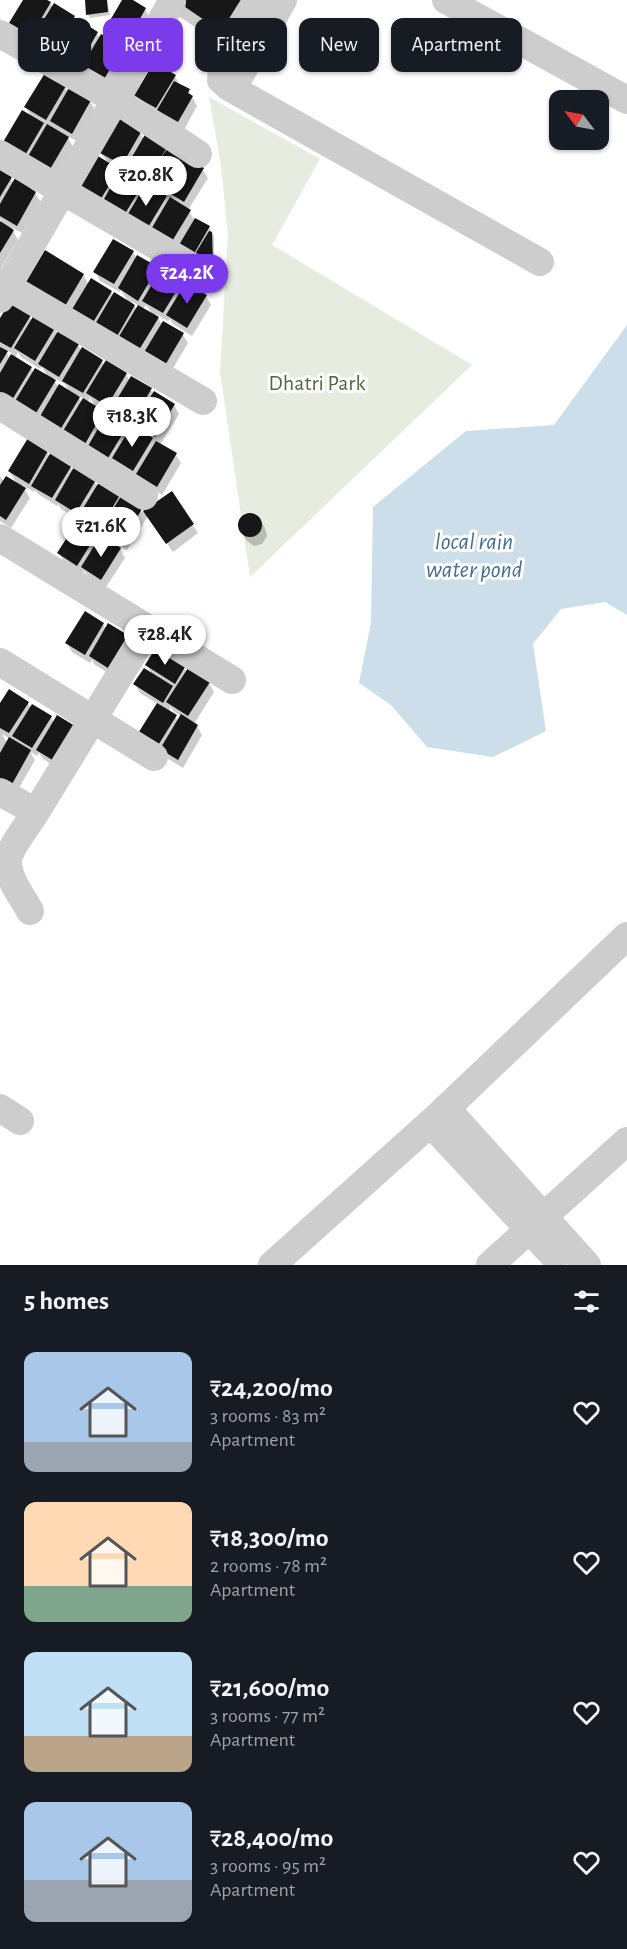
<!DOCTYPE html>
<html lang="en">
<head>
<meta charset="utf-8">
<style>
	:root { --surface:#171b24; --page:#20242c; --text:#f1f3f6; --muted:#9ea1a6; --accent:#7c3aed }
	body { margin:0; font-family:"Alegreya Sans",sans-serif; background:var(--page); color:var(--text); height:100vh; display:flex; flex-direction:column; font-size:22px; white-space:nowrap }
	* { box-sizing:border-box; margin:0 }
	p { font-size:20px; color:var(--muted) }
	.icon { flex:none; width:33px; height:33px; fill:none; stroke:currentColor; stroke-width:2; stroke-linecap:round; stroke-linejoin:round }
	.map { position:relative; height:1265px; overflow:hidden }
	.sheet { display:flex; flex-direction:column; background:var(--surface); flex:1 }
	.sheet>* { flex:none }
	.banner { position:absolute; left:18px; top:18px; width:591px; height:54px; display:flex; gap:12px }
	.needle { width:39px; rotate:302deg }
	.controls { position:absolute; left:549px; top:90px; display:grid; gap:12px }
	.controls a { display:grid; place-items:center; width:60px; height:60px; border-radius:12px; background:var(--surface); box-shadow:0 2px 4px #0004; font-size:30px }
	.price { position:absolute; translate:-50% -51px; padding:0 14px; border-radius:21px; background:#fff; color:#222; font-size:20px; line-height:39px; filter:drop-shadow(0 2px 3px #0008) }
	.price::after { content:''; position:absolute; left:50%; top:36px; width:18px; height:14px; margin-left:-9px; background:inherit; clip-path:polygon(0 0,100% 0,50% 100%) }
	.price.active { background:var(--accent); color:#fff }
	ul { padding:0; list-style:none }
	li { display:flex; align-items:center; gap:18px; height:150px; padding:0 24px }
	li span { display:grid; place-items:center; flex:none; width:168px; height:120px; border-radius:12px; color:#555 }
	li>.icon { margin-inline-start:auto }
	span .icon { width:72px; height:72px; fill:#fffc; stroke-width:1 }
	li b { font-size:26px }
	h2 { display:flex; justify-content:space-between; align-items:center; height:72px; padding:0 24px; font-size:26px }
	.tag { padding:0 21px; border-radius:12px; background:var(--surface); box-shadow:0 2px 4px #0004; font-size:21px; line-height:54px }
	.tag.active { background:var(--accent); color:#fff }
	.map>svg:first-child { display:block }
</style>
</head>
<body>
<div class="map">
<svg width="627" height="1265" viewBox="0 0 627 1265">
	<rect width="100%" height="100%" fill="#fff"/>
	<path fill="#e6ecdf" d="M209,97l111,62 -48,86 200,120 -222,212 -30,-205 8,-137 -7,-70z"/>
	<path fill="#ccdeea" d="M627,325v290l-22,-13 -44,7 -28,35 13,87 -53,26 -66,-10 -36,-42 -32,-22 12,-60 2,-116 93,-76 88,-6z"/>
	<path fill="#0003" fill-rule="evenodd" d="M24,0h20l6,3 3,5 21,9 3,4 20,12 3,6 22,9 5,9 -19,31 -92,-56z
		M91,0h16l3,15 -20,3 -2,-4z
		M124,0h6l15,9 5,9 -18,32 -20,-12 -5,-9z
		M171,0h100l-31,57 -60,-40z
		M175,76l5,10 9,5 8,15 -13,24 -43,-25z
		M65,87l3,5 22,9 5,9 -18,31 -10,-5 6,11 -19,32 -45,-26 23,-35 -6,-11z
		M140,133l4,6 3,-4 55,34 6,9 -20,32 7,11 14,6 5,9v31l-129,-69 23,-35 -7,-10z
		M0,172l10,6 4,6 21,9 6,9 -19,31 -11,-6 7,13 -18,30v-47l4,2 -4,-6z
		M133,252l4,7 1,-2 19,11 3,6 22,8 3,5 21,9 5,9 -19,31 -19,-12 -3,-5 -2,2 -12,-7 6,11 21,10 5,8 -19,32 -136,-84 50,-16 6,10 22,7 3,5 14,5 -7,-12 -1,2 -20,-11 -5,-9zM131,301l8,5 -2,4zM146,305l6,9 -9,-5z
		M29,316l3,5 22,8 4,6 20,10 3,5 21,11 2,5 22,8 4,7 21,9 3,4 20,11 5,9 -19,31 16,10 5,8 -19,32 -162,-97v-77zM5,349l8,5 -3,5zM18,352l3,5 19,12 2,-2 6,10 -14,-4 -3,-5 -16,-10zM52,377l13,7 5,9 -11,-5zM77,395l8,4 -3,4zM90,398l6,10 -9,-5zM100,407l9,5 -3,5zM114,411l7,12 -10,-7zM130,414l8,14h-4l-7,-12zM124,422l9,5 -3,5z
		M47,452l3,5 20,9 3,5 21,10 4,6 2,-3 42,28 29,-19 27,40 -25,19 -25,-36 -21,34 -41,-26 -4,-6 -1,3 -20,-12 -3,-5 -1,2 -19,-12 -3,-4 -1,2 -12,-7 8,13 -19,30 -11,-7v-45l4,6 13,2 -8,-13z
		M252,514l7,4 6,10 2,8 -5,8 -8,2 -7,-5 -6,-9 -2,-9 5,-7z
		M96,535l3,6 21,8 5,9 -19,29 -18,-11 -4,-5 -2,3 -18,-12 -5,-9z
		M85,613l18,11 3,5 11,49 -22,-13 -3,-5 -2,3 -18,-11 -5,-9z
		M147,665l37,3 2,4 23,11 5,9 -20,32 3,2 5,9 -19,33 -39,-24 14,-40 -18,-11 -5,-9 17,-9zM171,707l2,4 8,5 -3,5 -3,-5 -7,-4z
		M28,703l3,5 20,9 3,6 10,49 -21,-13 -4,-6 -2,3 -7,-4 5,8 -19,33 -16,-9v-78zM2,734l8,5 -3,4z"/>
	<path fill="#171717" d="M23,0h24l4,2 -20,34 -22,-13z
		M85,0h22l1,12 -22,3z
		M122,0h11l13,8 -19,34 -22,-13z
		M175,0h70l-19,35z
		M54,3l21,13 -20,33 -22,-12z
		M77,19l21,13 -20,34 -22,-13z
		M101,34l22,13 -20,34 -22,-13z
		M154,62l22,13 -20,33 -22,-12z
		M45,73l21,13 -20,34 -22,-13z
		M174,81l16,8 -2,4 5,3 -15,26 -21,-12z
		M70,86l21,14 -19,34 -22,-13z
		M22,110l22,13 -20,34 -22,-13z
		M120,118l21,14 -19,33 -22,-12z
		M47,124l22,13 -20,34 -22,-13z
		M146,133l22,13 -11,17 12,-17 35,22 -20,34 -58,-35z
		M98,156l21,13 -20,33 -21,-13z
		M122,168l23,13 -22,36 -22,-13z
		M0,170l12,7 -12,20z
		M15,178l21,14 -19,34 -17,-10v-12z
		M146,184l21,12 -20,33 -21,-12z
		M170,197l21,13 -20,33 -21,-12z
		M195,218l15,8 -19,33 -15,-9z
		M0,221l14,9 -14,23z
		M209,231l3,1 1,30 -4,8 -17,-11z
		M113,239l21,12 -20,33 -21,-12z
		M45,250l39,24 -19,32 -39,-24z
		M137,255l21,12 -20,34 -20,-13z
		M162,268l21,12 -20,33 -21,-12z
		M91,278l21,13 -20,33 -21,-13z
		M186,282l21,13 -20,33 -21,-13z
		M114,292l21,13 -19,33 -22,-12z
		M10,302l21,13 -20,33 -11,-6v-24z
		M138,305l21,12 -20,33 -21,-12z
		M34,315l21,13 -20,33 -21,-13z
		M163,321l21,12 -20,34 -21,-13z
		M58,331l21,13 -20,33 -21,-13z
		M0,347l8,4 -8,13z
		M82,347l21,13 -20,33 -21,-12z
		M11,354l21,13 -20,33 -12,-7v-20z
		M106,360l21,13 -20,33 -21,-13z
		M35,368l21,12 -20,33 -21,-12z
		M131,376l21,12 -20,34 -21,-13z
		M59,384l21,13 -20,33 -21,-12z
		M154,391l21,13 -20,33 -21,-13z
		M83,398l21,13 -19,33 -22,-13z
		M107,413l21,12 -20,33 -20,-12z
		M132,425l21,13 -20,33 -21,-13z
		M28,438l20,13 -19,33 -21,-13z
		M156,441l21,12 -20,34 -21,-13z
		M51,452l21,13 -20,33 -21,-12z
		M74,467l22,13 -20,33 -21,-13z
		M6,476l20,12 -20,32 -6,-4v-31z
		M99,482l21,13 -20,33 -21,-13z
		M172,491l22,33 -28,20 -23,-33z
		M121,496l21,13 -20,33 -21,-13z
		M238 525a12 12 0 1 1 24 0a12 12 0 1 1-24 0Z
		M77,522l20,12 -20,32 -20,-13z
		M101,535l20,13 -20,32 -20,-13z
		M85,611l19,12 -19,32 -20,-12z
		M108,623l23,14 -20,33 -22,-14z
		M155,649l30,18 -10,17 -30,-19z
		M144,668l29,18 -10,17 -30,-19z
		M188,668l22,14 -22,34 -22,-14z
		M9,689l20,13 -20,31 -9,-5v-25z
		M157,703l20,12 -20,32 -20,-12z
		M32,704l20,12 -20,32 -20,-12z
		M181,714l17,11 -20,35 -18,-11z
		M57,715l23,14 -21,35 -23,-14z
		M9,737l22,13 -20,36 -11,-7v-26z"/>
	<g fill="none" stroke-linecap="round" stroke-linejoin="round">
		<path stroke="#cdcdcd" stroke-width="28" d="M257,0c-14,24 -36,52 -36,80l8,7 311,175
			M446,0l181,100
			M0,34l116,66 82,54
			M229,87l6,-3 48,-84
			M0,154l213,125
			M0,282l203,119
			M0,299l172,-297
			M0,406l144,90
			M0,538l232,142
			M0,662l154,95
			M0,792l36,20 112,-183
			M30,911c-7,-13 -22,-32 -22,-48 -1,-13 21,-39 28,-51
			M0,1108l20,13
			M446,1108l141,157
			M430,1123l125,134
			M272,1265l164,-147 191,-182
			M490,1265l137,-124"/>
	</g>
	<g text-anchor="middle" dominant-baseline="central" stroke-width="6" stroke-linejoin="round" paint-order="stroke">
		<g font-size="22" fill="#526940" stroke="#fff">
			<text x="317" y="383">Dhatri Park</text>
		</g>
		<g font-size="24" font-style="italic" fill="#436f8d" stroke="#fff">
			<text x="474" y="542">local rain<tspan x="474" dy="28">water pond</tspan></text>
		</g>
	</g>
</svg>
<div class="controls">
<a><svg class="needle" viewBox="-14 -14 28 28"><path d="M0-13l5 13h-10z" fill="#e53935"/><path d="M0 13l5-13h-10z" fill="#9ea1a6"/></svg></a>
</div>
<b class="price" style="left:146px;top:207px">₹20.8K</b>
<b class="price active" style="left:187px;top:305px">₹24.2K</b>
<b class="price" style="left:132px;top:448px">₹18.3K</b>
<b class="price" style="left:101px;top:558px">₹21.6K</b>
<b class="price" style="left:165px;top:666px">₹28.4K</b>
<div class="banner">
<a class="tag">Buy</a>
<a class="tag active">Rent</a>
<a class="tag">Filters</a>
<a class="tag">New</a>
<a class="tag">Apartment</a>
</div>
</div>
<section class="sheet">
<h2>5 homes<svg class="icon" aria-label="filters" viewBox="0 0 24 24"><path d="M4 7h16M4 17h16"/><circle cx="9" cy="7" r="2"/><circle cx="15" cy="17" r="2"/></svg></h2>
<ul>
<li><span style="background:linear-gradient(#a9c7e8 75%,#9aa5b1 0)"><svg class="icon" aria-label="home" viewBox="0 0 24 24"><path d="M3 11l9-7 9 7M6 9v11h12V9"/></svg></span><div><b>₹24,200/mo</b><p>3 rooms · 83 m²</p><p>Apartment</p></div><svg class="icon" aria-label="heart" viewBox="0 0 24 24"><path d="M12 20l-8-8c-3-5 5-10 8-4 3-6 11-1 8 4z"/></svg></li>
<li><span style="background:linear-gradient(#ffd9b3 70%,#7fa58c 0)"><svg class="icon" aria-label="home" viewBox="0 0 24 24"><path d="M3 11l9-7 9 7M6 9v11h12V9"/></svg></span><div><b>₹18,300/mo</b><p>2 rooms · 78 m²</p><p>Apartment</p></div><svg class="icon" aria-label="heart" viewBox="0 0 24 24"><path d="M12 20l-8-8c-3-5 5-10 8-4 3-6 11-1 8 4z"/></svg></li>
<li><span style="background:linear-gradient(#bfe0f5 70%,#b9a48a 0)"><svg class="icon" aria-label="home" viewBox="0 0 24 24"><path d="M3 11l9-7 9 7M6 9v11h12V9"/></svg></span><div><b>₹21,600/mo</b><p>3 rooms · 77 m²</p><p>Apartment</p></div><svg class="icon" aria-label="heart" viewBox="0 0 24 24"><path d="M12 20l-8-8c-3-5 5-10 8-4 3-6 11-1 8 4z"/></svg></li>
<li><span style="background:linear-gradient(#a9c7e8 65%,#9aa5b1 0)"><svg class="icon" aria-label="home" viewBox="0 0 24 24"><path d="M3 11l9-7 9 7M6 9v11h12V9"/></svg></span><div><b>₹28,400/mo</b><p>3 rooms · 95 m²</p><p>Apartment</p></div><svg class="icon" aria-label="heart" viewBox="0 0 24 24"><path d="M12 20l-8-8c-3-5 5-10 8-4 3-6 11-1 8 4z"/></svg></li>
</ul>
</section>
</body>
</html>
